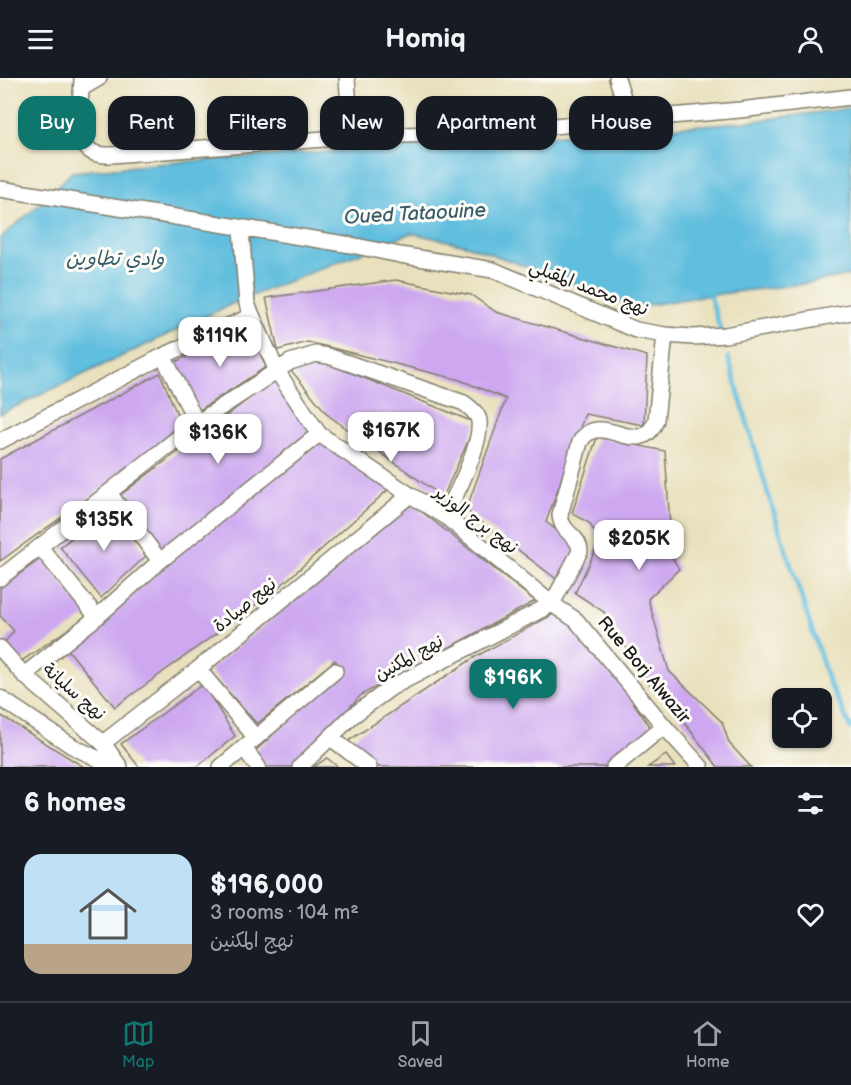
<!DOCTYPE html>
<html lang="en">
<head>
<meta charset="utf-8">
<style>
	:root { --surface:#171b24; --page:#242831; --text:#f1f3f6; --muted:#9ea1a6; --line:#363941; --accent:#0f766e }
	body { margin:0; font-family:"Balsamiq Sans","Playpen Sans Arabic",sans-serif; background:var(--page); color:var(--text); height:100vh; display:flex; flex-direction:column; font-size:22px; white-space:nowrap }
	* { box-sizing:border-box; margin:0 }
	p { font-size:20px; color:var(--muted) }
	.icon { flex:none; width:33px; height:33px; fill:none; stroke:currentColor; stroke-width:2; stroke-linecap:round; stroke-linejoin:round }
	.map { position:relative; height:689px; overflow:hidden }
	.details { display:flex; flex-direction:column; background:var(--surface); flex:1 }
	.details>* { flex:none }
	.banner { position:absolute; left:18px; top:18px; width:816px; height:54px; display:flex; gap:12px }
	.fabs { position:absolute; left:772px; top:610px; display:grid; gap:12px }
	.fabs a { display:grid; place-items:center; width:60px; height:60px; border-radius:12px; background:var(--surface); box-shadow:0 2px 4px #0004; font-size:30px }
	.price { position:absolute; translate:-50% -51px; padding:0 14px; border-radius:12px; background:#fff; color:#222; font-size:20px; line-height:39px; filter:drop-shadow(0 2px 3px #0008) }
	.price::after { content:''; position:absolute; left:50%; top:36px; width:18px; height:14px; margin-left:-9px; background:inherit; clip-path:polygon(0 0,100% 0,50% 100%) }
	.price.active { background:var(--accent); color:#fff }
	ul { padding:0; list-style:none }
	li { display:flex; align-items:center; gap:18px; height:150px; padding:0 24px }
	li+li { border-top:2px solid var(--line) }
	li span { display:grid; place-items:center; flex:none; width:168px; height:120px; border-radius:18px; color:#555 }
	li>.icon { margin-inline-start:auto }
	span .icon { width:72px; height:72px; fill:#fffc; stroke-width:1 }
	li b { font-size:26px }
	h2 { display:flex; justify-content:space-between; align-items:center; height:72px; padding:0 24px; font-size:26px }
	.pill { padding:0 21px; border-radius:18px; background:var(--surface); box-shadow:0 2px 4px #0004; font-size:21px; line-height:54px }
	.pill.active { background:var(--accent); color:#fff }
	header { display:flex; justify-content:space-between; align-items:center; height:78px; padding:0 24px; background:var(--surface); font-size:27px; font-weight:800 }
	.tab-bar { display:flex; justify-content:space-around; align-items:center; height:84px; border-top:2px solid var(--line); background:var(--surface); font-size:16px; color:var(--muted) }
	.tab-bar a { display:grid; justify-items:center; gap:3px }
	.tab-bar .active { color:var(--accent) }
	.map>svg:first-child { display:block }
</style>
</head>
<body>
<header><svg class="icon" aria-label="menu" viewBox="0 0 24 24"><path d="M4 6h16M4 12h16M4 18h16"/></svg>Homiq<svg class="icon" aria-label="person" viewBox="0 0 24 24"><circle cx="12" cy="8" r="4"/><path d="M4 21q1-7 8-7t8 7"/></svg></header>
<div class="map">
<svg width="851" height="689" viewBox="0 0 851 689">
	<rect width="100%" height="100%" fill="#fdfcf7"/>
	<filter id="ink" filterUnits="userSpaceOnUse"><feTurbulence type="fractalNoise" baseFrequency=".0167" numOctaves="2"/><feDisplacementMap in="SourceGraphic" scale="12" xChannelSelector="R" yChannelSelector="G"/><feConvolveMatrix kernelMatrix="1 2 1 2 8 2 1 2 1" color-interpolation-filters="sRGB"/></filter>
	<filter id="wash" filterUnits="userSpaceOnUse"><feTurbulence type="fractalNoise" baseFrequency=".008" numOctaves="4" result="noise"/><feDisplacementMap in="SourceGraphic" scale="24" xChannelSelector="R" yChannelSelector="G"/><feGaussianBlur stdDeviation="1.35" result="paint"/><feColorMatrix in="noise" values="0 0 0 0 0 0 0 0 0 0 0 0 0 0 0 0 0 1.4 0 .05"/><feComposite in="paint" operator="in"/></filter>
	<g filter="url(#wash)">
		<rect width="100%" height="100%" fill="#e9e1be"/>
		<path fill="#60bede" stroke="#3e6d7d" stroke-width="1.5" d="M851,30v167l-48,9 -93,11 -73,12 -171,-62 -55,-12 -175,69 -236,112v-176l40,-34 32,-32 96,-9 577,-41z"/>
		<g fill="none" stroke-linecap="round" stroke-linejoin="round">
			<path stroke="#60bede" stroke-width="4.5" d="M708,211l13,43
				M728,279l41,140 60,186 22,45"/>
		</g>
		<g id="blocks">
			<path fill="#cda8f0" d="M396,202l75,15 25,17 151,44 -3,69 -59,-11 -39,108 31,24 -18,35 -93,-71 40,-111 -46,-19 -152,-38 -30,8 -12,-52z
				M248,250l18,39 -68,44 -25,-48z
				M319,282l157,63 -33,74 -114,-81 -40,-48z
				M160,295l21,51 -63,53 -118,84v-102z
				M275,301l42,55 -157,118 -41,-56z
				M597,359l68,14 7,106 7,12 -31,30 21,72 53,51 7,21 22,24h-33l-59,-78 -8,-3 -47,-74 -29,-19 25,-53 -11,-17 -17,-10z
				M323,362l67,48 -113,101 -162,118 -47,-57 151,-130z
				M412,426l123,97 -174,94 -67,72h-30l-12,-13 91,-84 -8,-10 -78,64 -48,-54z
				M113,428l33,50 -45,42 -41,-51z
				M42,480l45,58 -67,46 -16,-19 10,-12 -14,-15v-28z
				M559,533l38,38 55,81 -47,37h-236l-27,-22 133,-88z
				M203,606l32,52 -38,31h-58l-18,-23z
				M0,637l84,52h-84z
				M666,677l9,12h-27z
				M327,680l11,9h-24z"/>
		</g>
	</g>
	<g filter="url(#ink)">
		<use href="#blocks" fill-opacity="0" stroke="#827e6d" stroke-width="1.5"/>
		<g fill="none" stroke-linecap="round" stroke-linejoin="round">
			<defs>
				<path id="minor" d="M82,0c0,21 -13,68 15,76 4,1 10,1 14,1l240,-18 133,-5 256,-22 111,-13
					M347,0l4,59
					M617,0l13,42
					M82,10l17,-10
					M0,111l351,56 49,10 93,15 143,60 29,5 28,2 32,-2 126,-23
					M241,151l6,75 30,67 42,63 91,61 35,21 107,88 24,16 88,106 37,41
					M163,278l34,67
					M0,363l163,-85 88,-40
					M109,415l51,68
					M40,469l57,70
					M0,500l197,-155 93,-61 26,-8 12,2 136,47c6,5 14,10 15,18 3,23 -23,74 -34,95
					M552,526l28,-53c-1,-17 -18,-16 -20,-36l20,-73c20,-35 60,21 76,-22l9,-85
					M0,570l24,27 79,68 17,24
					M198,591l58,69
					M24,597l73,-58 63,-56 159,-127
					M0,620l72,48 42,21
					M331,660l38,29
					M103,665l95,-74 212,-174
					M244,670l14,19
					M221,689l114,-96
					M300,689l51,-50 41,-30 160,-83
					M614,689l50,-41"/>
			</defs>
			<use href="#minor" stroke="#827e6d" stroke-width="18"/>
			<use href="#minor" stroke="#fff" stroke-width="15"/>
		</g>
	</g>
	<g text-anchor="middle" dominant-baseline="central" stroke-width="6" stroke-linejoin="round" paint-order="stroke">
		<g font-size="18" fill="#1c1c1c" stroke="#fdfcf7">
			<text transform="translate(589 210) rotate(21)">نهج محمد المقبلي</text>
			<text transform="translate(476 442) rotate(37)">نهج برج الوزير</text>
			<text transform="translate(245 527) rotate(-39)">نهج صيادة</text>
			<text transform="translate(409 580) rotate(-29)">نهج المكنين</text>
			<text transform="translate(644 592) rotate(50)">Rue Borj Alwazir</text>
			<text transform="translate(74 614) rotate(41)">نهج سليانة</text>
		</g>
		<g font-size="20" font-style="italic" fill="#375d6a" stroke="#fdfcf7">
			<text transform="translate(415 136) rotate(-3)">Oued Tataouine</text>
			<text x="115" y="181">وادي تطاوين</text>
		</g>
	</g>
</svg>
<div class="fabs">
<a><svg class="icon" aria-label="locate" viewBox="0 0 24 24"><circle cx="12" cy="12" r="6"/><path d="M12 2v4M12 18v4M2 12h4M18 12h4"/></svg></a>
</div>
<b class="price" style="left:220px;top:290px">$119K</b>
<b class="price" style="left:391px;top:385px">$167K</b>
<b class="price" style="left:218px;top:387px">$136K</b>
<b class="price" style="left:104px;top:474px">$135K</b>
<b class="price" style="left:639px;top:493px">$205K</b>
<b class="price active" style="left:513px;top:632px">$196K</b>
<div class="banner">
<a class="pill active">Buy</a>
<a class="pill">Rent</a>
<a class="pill">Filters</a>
<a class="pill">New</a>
<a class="pill">Apartment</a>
<a class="pill">House</a>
</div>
</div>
<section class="details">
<h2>6 homes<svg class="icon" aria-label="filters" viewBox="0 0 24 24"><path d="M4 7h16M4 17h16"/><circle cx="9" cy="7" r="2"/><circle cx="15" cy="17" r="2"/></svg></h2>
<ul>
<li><span style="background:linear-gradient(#bfe0f5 75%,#b9a48a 0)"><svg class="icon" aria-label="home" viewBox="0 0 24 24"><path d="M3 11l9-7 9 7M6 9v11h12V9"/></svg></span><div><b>$196,000</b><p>3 rooms · 104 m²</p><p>نهج المكنين</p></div><svg class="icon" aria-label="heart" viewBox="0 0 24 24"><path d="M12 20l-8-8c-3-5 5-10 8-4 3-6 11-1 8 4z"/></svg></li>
</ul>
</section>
<nav class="tab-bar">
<a class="active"><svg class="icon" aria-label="map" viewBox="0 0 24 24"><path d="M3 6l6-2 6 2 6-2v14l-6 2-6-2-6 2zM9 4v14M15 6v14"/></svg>Map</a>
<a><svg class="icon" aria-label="saved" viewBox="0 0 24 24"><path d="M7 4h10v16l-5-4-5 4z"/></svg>Saved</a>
<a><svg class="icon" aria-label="home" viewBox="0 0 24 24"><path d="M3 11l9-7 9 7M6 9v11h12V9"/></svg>Home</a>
</nav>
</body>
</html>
